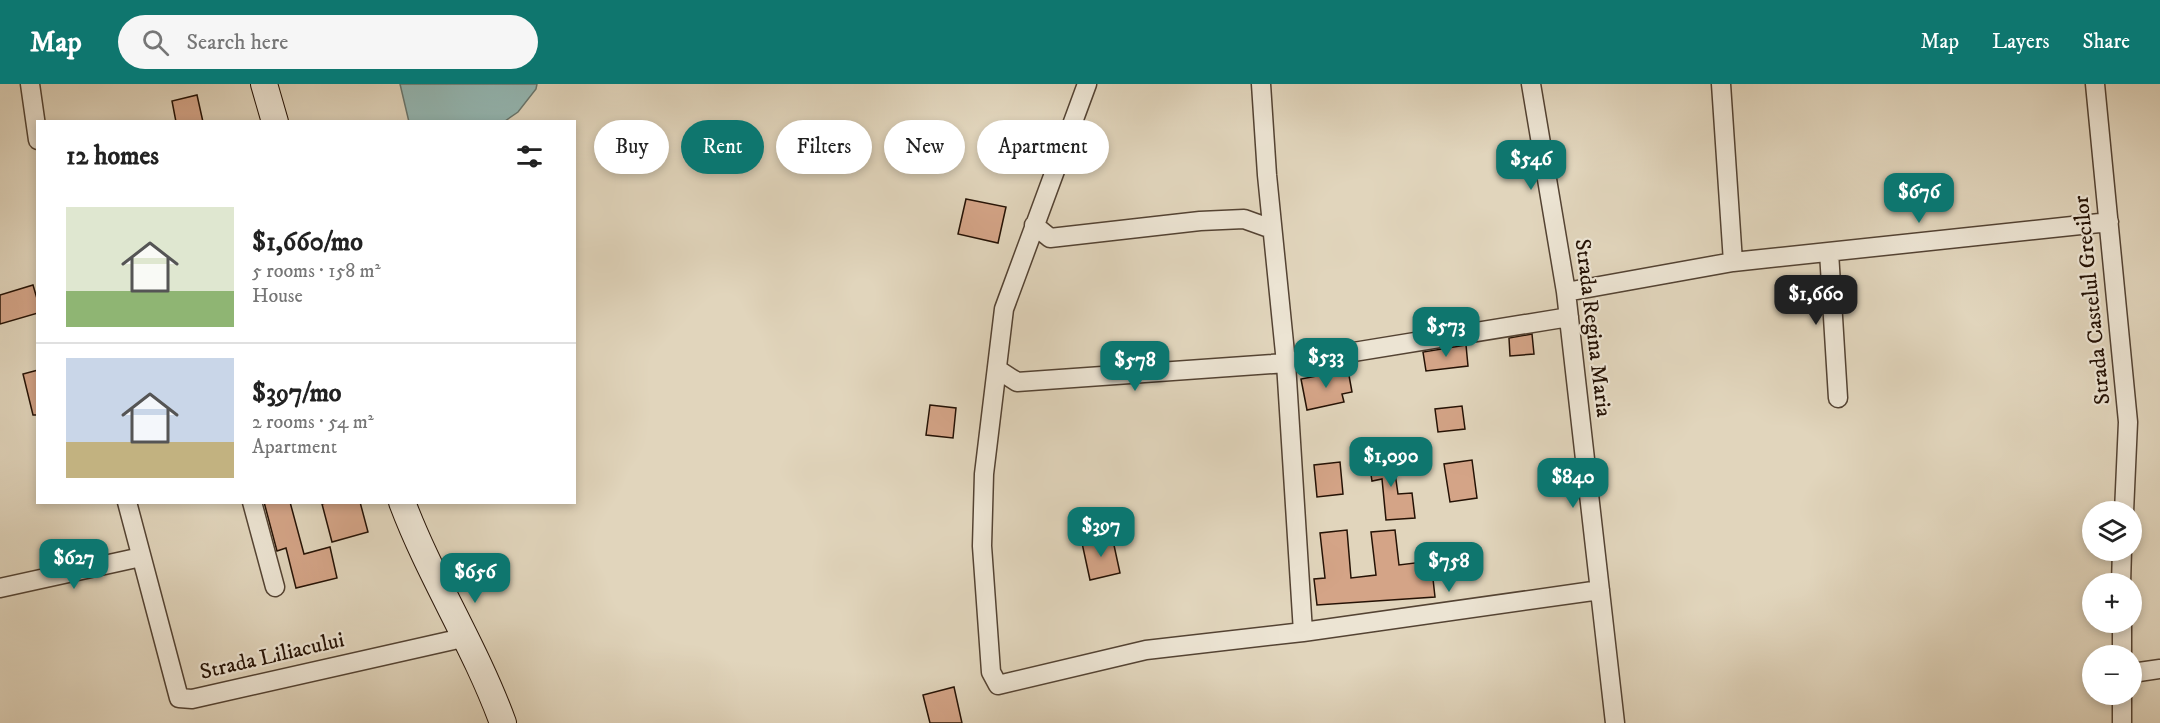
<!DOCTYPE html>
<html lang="en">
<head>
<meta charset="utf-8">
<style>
	:root { --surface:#fff; --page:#f6f6f6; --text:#222; --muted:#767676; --line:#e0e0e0; --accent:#0f766e }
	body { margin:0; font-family:"IM FELL DW Pica",serif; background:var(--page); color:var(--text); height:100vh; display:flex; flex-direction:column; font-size:22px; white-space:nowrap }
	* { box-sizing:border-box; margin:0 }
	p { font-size:20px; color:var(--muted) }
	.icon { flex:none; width:33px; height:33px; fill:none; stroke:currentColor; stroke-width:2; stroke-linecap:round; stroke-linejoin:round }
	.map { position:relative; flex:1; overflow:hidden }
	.panel { position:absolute; left:36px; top:36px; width:540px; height:384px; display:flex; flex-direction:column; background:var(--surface); border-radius:0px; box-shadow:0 3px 9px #0003 }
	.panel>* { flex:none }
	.banner { position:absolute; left:594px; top:36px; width:570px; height:54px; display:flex; gap:12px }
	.fabs { position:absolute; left:2082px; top:417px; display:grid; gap:12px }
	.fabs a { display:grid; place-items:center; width:60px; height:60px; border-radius:50%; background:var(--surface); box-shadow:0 3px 9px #0003; font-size:30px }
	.price { position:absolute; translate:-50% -51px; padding:0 14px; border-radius:12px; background:var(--accent); color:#fff; font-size:20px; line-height:39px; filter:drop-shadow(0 2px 3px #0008) }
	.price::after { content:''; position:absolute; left:50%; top:36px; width:18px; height:14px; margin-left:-9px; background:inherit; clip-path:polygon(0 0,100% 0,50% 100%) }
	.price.selected { background:#222; color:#fff }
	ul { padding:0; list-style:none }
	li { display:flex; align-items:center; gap:18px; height:150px; padding:0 30px }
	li+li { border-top:2px solid var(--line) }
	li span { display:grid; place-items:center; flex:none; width:168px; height:120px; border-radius:0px; color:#555 }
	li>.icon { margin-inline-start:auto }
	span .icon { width:72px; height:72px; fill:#fffc; stroke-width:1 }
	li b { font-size:26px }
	h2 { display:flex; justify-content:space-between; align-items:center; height:72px; padding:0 30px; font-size:26px }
	.chip { padding:0 21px; border-radius:27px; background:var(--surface); box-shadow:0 3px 9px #0003; font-size:21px; line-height:54px }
	.chip.selected { background:var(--accent); color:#fff }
	header { display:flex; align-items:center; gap:36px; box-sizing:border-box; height:84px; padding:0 30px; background:var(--accent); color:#fff }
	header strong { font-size:28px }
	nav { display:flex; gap:33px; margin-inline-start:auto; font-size:21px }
	.search { width:420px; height:54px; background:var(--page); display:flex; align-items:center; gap:15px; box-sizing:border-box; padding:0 21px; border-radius:33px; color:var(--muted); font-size:22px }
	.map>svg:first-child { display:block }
</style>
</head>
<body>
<header>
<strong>Map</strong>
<div class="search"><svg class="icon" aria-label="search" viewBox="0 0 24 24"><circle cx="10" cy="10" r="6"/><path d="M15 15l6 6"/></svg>Search here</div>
<nav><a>Map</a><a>Layers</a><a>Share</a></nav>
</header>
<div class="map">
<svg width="2160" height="639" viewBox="0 0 2160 639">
	<rect width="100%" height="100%" fill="#e1d5bc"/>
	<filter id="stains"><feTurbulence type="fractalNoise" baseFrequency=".00333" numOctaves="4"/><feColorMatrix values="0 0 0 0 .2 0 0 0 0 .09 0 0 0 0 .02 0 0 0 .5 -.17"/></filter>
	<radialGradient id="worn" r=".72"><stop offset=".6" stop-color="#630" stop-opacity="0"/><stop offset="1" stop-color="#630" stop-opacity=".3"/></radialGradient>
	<path fill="#94b8b4" stroke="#68766e" stroke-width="1.5" d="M400,0h137l-1,5 -18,23 -13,9 -96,1z"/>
	<path fill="#d4a487" stroke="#251205" stroke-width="1.5" d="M197,11l6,27h-27l-4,-21z
		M966,115l40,8 -8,36 -40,-9z
		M33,201l5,17v11l-38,11v-29z
		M1532,250l2,20 -24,2 -1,-18z
		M1466,261l2,21 -42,5 -3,-19z
		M38,286v45h-5l-10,-41z
		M1348,286l4,22 -10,2 2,8 -37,8 -6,-31z
		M930,321l26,3 -3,30 -27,-3z
		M1462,322l3,23 -27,3 -3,-23z
		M1392,368l6,42 14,-1 3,25 -29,2 -4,-41 -10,2 -4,-26z
		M1472,376l5,38 -27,4 -6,-38z
		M1340,378l3,32 -26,3 -3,-32z
		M264,418h26l14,52 26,-7 7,31 -41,10 -10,-40 -9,3z
		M329,418h31l8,30 -36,10 -10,-38z
		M1347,446l4,48 25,-3 -5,-43 24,-2 4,35 32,-4 4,36 -118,8 -3,-26 11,-1 -5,-45z
		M1112,452l8,37 -30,7 -8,-37z
		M954,603l8,36h-32l-7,-28z"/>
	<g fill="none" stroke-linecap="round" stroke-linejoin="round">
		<defs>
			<path id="street" d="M30,0l8,56
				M1087,0l-83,225 -20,165 -2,72 9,126 7,13 148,-35 157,-18 297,-42
				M1261,0l6,91 19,188 17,269
				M1531,0l35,208 49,431
				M2095,0l33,338 -4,90
				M1034,141l16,13 150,-17 44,-2 28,10
				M1829,168l9,146
				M1733,178l376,-40
				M1566,208l167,-30 -12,-178
				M997,285l20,13 269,-19 283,-46
				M127,418l52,196 13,1 275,-62
				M252,418l23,85
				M2121,500l1,-34
				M0,504l141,-31
				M2122,538v34
				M2132,589l28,-4
				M2122,610v29"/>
			<path id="secondary" d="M264,0l11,38
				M402,418c28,75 73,144 101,221"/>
		</defs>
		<use href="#street" stroke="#544333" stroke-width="21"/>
		<use href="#secondary" stroke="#251205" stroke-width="28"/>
		<use href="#street" stroke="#ece4d3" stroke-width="18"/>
		<use href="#secondary" stroke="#ece4d3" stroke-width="26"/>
	</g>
	<g text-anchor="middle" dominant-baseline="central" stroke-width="4.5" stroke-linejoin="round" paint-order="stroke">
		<g font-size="22" fill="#251205" stroke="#ece4d3">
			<text transform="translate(2092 216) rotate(-96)">Strada Castelul Grecilor</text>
			<text transform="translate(1593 244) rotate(83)">Strada Regina Maria</text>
			<text transform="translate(272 572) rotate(-13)">Strada Liliacului</text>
		</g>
	</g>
	<rect width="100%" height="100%" filter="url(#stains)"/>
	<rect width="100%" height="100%" fill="url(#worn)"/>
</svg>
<div class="fabs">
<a><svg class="icon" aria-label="layers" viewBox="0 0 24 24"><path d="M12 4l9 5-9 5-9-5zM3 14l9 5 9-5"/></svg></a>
<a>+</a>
<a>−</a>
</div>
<b class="price" style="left:1531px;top:107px">$546</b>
<b class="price" style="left:1919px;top:140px">$676</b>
<b class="price selected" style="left:1816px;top:242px">$1,660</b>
<b class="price" style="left:1446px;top:274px">$573</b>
<b class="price" style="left:1326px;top:305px">$533</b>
<b class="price" style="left:1135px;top:308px">$578</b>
<b class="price" style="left:1391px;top:404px">$1,090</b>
<b class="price" style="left:1573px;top:425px">$840</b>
<b class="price" style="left:1101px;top:474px">$397</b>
<b class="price" style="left:74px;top:506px">$627</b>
<b class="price" style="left:1449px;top:509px">$758</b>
<b class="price" style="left:475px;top:520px">$656</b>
<div class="banner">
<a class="chip">Buy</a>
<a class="chip selected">Rent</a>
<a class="chip">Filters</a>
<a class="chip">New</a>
<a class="chip">Apartment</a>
</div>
<section class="panel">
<h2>12 homes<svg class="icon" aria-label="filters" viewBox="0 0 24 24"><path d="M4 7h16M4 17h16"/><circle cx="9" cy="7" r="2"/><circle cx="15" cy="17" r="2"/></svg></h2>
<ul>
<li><span style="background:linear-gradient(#dfe7d0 70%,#8fb573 0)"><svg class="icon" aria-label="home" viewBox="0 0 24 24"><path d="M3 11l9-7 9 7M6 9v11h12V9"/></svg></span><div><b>$1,660/mo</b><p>5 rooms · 158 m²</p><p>House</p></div></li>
<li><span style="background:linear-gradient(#c9d6e8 70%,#c2b280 0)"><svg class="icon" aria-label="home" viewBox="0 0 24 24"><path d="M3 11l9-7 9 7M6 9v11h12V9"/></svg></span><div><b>$397/mo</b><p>2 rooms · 54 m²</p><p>Apartment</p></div></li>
</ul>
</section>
</div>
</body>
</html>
